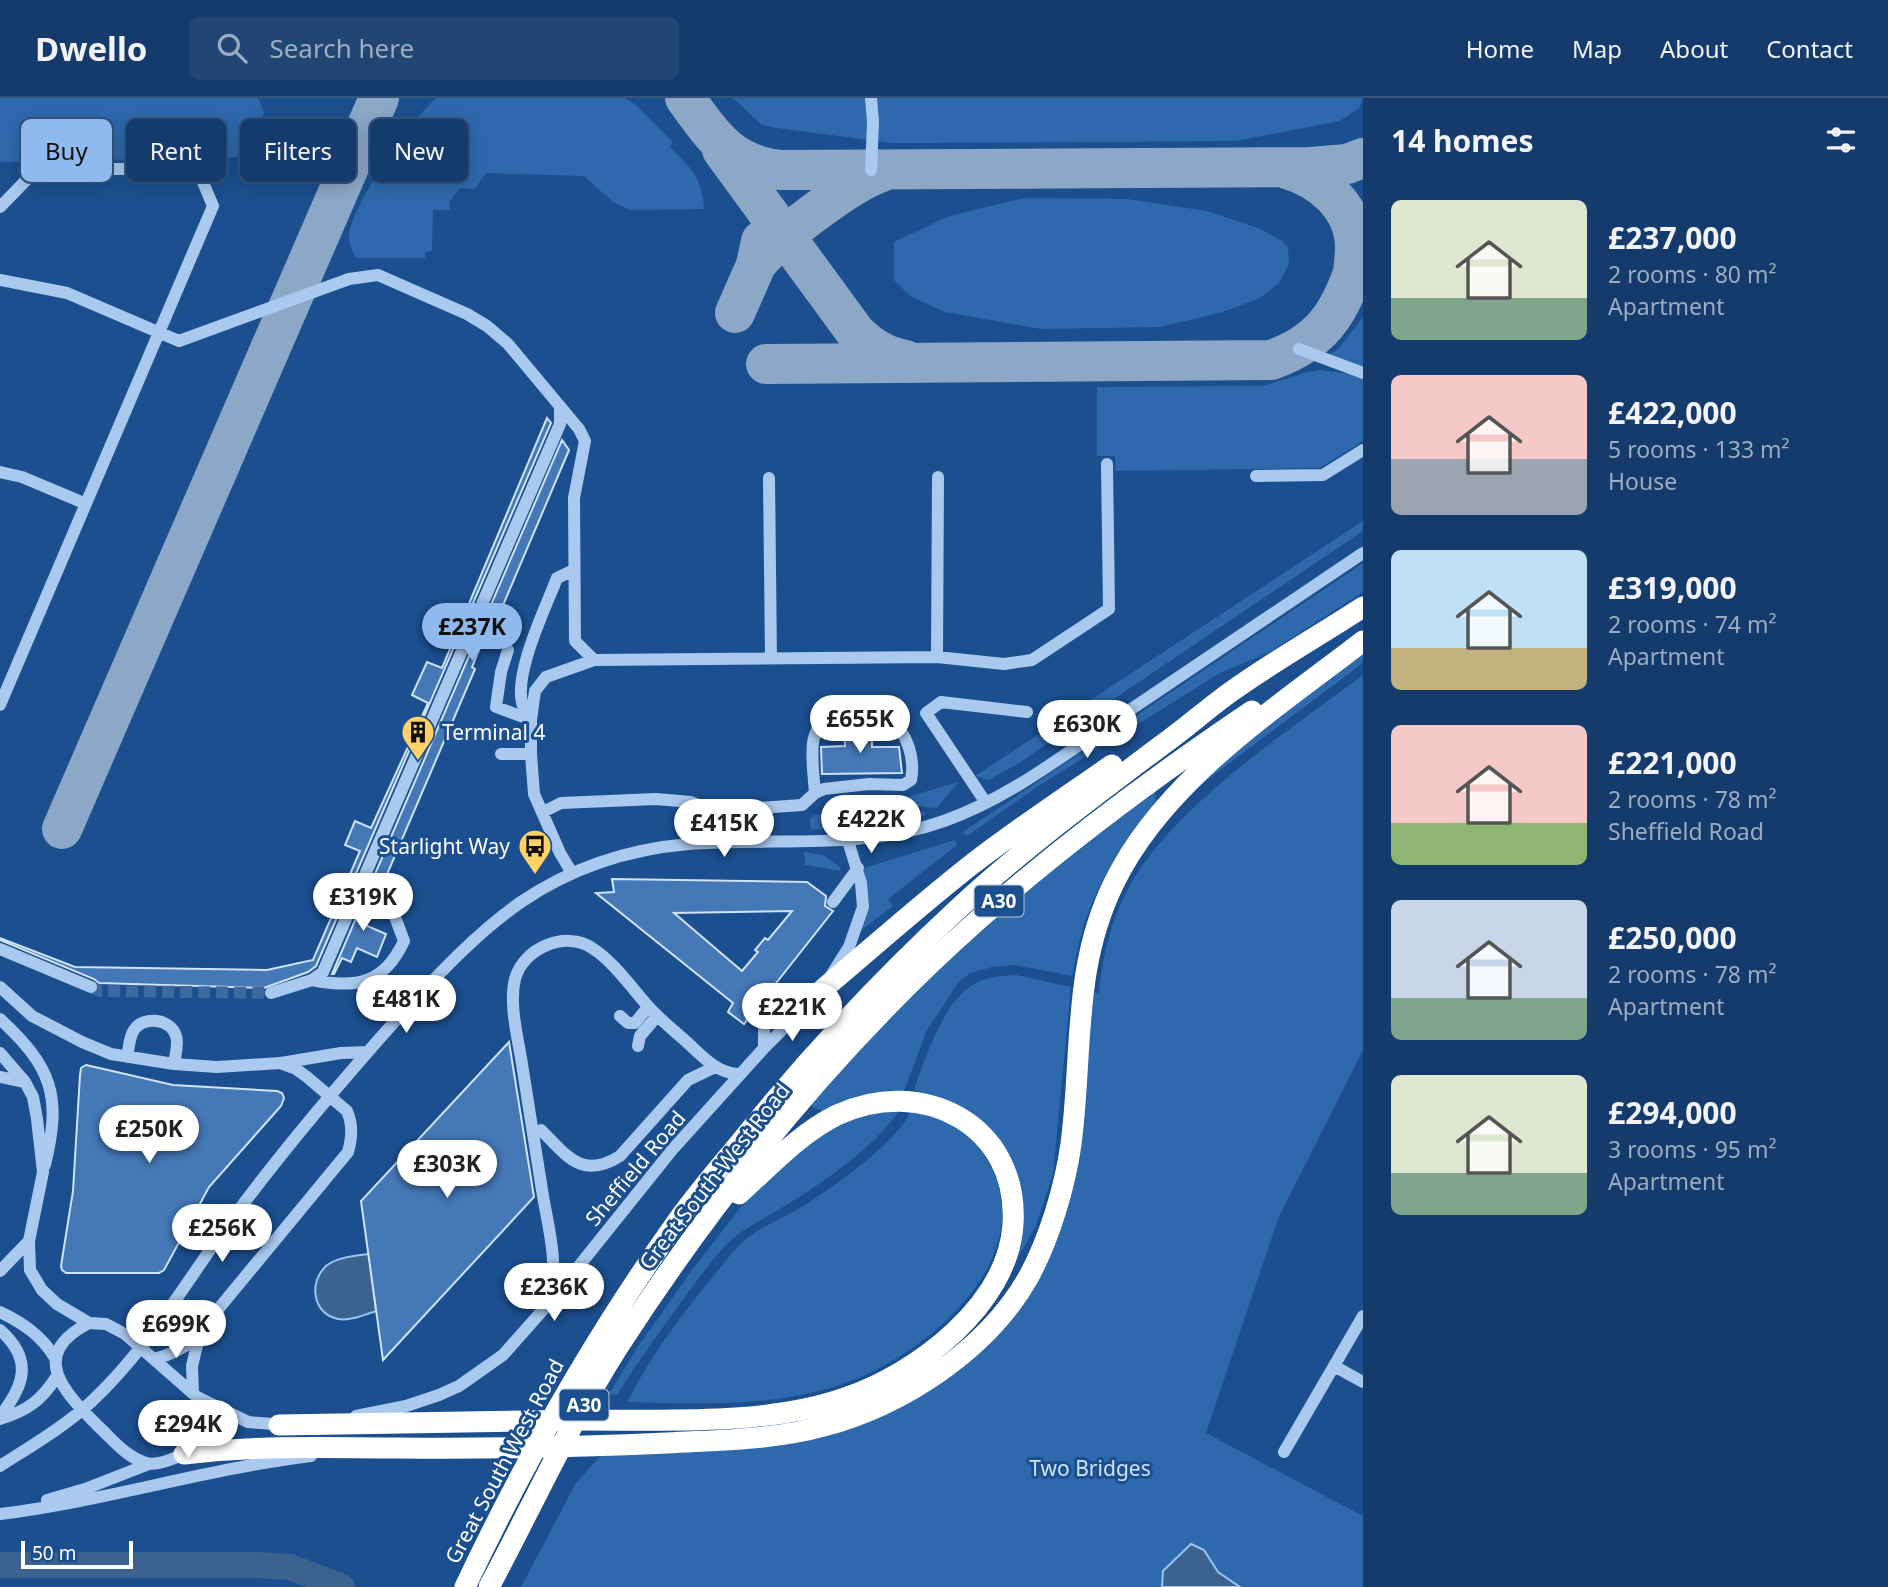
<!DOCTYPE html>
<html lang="en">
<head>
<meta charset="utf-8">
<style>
	:root { --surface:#143b6b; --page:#214673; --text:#f1f3f6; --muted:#9dadc1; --line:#33557e; --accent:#90b9f0 }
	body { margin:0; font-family:"Noto Sans",sans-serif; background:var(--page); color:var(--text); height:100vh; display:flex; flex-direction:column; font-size:26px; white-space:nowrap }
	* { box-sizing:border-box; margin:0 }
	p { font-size:23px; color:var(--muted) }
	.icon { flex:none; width:38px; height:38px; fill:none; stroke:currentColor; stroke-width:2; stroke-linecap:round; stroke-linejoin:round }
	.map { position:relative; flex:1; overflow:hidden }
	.panel { display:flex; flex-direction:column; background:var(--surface); width:525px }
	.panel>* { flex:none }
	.hud { position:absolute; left:21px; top:21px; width:665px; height:63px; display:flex; gap:14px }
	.scale { position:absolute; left:21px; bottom:18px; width:112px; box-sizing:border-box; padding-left:7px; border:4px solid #fff; border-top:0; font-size:19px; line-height:24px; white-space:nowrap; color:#fff; -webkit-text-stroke:5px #1b4f8f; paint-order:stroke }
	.price { position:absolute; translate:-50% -60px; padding:0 16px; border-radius:24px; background:#fff; color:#222; font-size:23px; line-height:46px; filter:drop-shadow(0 2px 4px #0008) }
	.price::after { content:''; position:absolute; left:50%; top:42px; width:21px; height:16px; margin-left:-10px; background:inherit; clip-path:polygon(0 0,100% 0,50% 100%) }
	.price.current { background:var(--accent); color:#111 }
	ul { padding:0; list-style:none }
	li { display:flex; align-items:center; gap:21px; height:175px; padding:0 28px }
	li span { display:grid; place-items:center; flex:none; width:196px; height:140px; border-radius:10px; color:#555 }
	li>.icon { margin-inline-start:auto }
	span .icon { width:84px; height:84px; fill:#fffc; stroke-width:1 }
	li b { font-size:30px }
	h2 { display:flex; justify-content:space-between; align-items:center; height:84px; padding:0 28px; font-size:30px }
	.tag { padding:0 24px; border-radius:10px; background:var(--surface); box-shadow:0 4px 18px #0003,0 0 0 2px var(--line); font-size:24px; line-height:63px }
	.tag.current { background:var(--accent); color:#111 }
	header { display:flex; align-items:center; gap:42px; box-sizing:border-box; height:98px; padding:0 35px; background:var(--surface); border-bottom:2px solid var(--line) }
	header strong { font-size:33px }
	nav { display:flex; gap:38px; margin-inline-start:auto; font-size:24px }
	.search { width:490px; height:63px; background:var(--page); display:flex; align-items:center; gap:18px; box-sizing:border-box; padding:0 24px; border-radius:10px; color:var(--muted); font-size:26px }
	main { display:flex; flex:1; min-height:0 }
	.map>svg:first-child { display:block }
</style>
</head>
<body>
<header>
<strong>Dwello</strong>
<div class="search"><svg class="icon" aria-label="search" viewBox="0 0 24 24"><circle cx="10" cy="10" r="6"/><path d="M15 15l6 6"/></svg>Search here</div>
<nav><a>Home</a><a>Map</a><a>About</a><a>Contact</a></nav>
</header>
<main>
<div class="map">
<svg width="1363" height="1489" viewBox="0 0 1363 1489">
	<rect width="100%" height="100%" fill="#1b4f8f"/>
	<path fill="#2e69ad" d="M0,0h258l6,14 -17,45 -247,5z
		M437,0h188l11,7 37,37 -3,5c22,23 32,29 34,62l-73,1 -17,-7 -30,-27 -98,-3 -11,16 -15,-1 -10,13v9h-17l-1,41 -7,1v6h-69c-3,-6 -7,-13 -7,-20 -1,-28 66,-125 88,-140z
		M733,0h630v1l-4,9 -19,13 -104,20 -312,2h-33l-114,-15 -15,-3z
		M1024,100l103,1 80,12 51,17 24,13 6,7 1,16 -10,19 -19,15 -37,14 -63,15 -119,2 -96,-17 -35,-16 -16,-16v-38l55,-26z
		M1363,219v49l-30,-5 -5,-5 11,-8z
		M1321,272l42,6v65l-43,27 -204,3 -1,-15h-18v-69l166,-1 45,-14z
		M1363,423v10l-347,234 -28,15 -13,-4z
		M1363,465v29l-93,60 -50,21 -180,112 -73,51 -4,-4z
		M1363,551v14l-156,117 -27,26 -53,61 84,-98z
		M1363,577v375l-85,169 -72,214 157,83v71h-842l55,-104 30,-33 180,-13 176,-76 93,-136 32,-234 12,2c3,-40 16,-87 39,-121 52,-77 150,-141 225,-197z
		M958,684l-21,26 -53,-4z
		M1148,694h7l1,9c-30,39 -58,79 -73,127 -5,16 -7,32 -11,48l-57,-11 -23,2 -22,6 -12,10 -31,47 -23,61c-29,2 -56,4 -81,20l-11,-4v-9l177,-181z
		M868,708l56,5 2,4 -44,10 -71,5 -1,-11 4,-4z
		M955,742l2,5 -69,54 5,7 -33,25 8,-29 -4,-34z
		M804,754l19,3 17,12 1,4 -36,-6z
		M1016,877l55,12 -18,187 -17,51 -31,57 6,-114 -81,-73 -15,-4v-5c12,-31 28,-84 59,-102 13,-8 28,-8 42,-9z
		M902,1008c-22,38 -80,77 -117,100 -20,12 -40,21 -58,38 -15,15 -27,33 -40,50 -24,33 -48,66 -70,101l-8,-1 28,-46 55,-78 48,-62 50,-55 45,-32z
		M912,1010c18,4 47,17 61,30 7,7 12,18 17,27 48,91 -56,182 -132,213 -72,30 -154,26 -231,24 23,-45 52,-84 84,-123 11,-13 22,-29 35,-40 19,-15 45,-24 65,-38 27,-17 92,-64 101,-93z"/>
	<path fill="#3c6290" stroke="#9cc4f0" stroke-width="2" d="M369,1156l7,57c-12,4 -25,10 -38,8 -25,-5 -30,-36 -12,-53 11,-9 29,-10 43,-12z
		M1191,1446l13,6 14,22 22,15h-78l1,-16z"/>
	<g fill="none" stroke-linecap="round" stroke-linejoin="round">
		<path stroke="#3c6290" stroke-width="26" d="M0,1467h256l34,2 52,20"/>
		<path stroke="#8da7c7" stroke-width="40" d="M685,0c28,38 45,67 96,72l529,-3 37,-3 16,-6
			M722,52l134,183c15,14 28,23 49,27
			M1287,71c34,10 67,37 68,77 0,9 -1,18 -2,27
			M756,167c19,-26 95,-83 126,-93
			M735,215l21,-48 5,-24
			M766,266l505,-4c61,-21 72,-58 92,-115
			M62,731l317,-731"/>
	</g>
	<path fill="#4478b7" stroke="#cfe3fa" stroke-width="2" fill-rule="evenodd" d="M547,320l4,5 -235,543 -8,6 -44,16 -165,-5 -5,-4 -94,-39v-2l75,29 192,3 46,-10 47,-109 -15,-6 10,-24 16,7 57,-125 -16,-8 15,-33 15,6z
		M562,342l7,10 -71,167 -5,-1 -21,51 3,2 -90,210 -10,-5z
		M844,626l28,1v22h27l3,26 -80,1 -1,-27 24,-1z
		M612,781l195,3 19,14 -1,10 8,5 -60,76 -8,-1 -4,3 -4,18 -13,17 -16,-12 5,-9 -137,-110 18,-1zM792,813l-24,29 -3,-2 -10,12 3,2 -16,19 -68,-58z
		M368,792l10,5 -13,30 21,9 -9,23 -20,-9 -6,14 -9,-4 -8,16h-2z
		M509,944l25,155 -151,163 -22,-159z
		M86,967l87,20 104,6 5,2 2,5 -3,8 -72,81 -45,83 -5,3h-93l-4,-3 -1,-4 12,-75 7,-116 1,-7z"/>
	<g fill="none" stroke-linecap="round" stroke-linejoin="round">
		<path stroke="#3d69a0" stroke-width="12" stroke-dasharray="12 6" stroke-linecap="butt" d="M91,889l9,4 171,2"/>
		<path stroke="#a9c9ee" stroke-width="12" d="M871,0l2,24 -2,48
			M0,109l36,-37 161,-2 16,38 -213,499
			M0,182l67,13 112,48 170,-62 29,-4 89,39 20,12 21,18 71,85 6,12 -11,57 1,143 19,19 343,-3 67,7 28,-4 77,-51 -2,-145
			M1299,251l64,24
			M0,374l22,5 62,26
			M1256,378l67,-1 40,-25
			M769,380l2,180
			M508,552l-7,22 -5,35 35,13
			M937,559l1,-180
			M531,622c-2,-4 -6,-9 -8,-14 -11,-30 23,-99 34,-128l17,-8
			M501,656h30
			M986,705l-60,-90 15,-11 86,10
			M543,714l18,-9 95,-4 35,3 23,9 88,-6 13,-12 9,-4 45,-5 34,1 8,-5c4,-20 -3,-48 -21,-59 -13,-8 -58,-9 -69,2 -2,3 -6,11 -7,15 -4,13 0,41 1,55
			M572,775l-12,-20 -26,-59 -3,-40v-34l4,-29 11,-14 48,-17
			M833,804l25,-34
			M0,851l91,38
			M312,882c44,9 72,4 92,-39l-12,-32 1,-10 -3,-9 -27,-11
			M0,889l32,29 50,26 29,12 63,10 43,3 63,-4 16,6 11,8 40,34c6,14 5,26 1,41l-128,155c-20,28 -31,43 -66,52
			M271,895l41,-13 11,-8 237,-548v-16
			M620,918l8,7h7l13,-16
			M0,921c52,48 62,77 45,146
			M638,948l2,-10 17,-20
			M764,950v-26l4,-28
			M0,955l25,29 8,15 4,22 6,53 -14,69 1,29 12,20 15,14 32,19
			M127,959c2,-9 2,-20 7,-27 10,-15 37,-11 42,6 3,8 -1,20 -2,28
			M281,965l60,-10 27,-1
			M0,979l25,5
			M541,1032c26,26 41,50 79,26l68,-76 27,-13
			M0,1173l29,-30
			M550,1202c8,-44 -1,-67 -8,-110 -7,-44 -14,-88 -21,-132 -4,-24 -12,-55 -6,-79 8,-31 51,-49 77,-31 22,14 38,38 55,57 13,15 29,27 43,40 15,14 28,28 49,29
			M0,1214c23,11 42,24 55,46
			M89,1225l17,1 19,10 72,63c6,27 3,52 -25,62 -7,3 -19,6 -26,4 -20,-6 -33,-23 -47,-36 -35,-35 -72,-72 -10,-104z
			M0,1232c33,29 25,55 0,86
			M1334,1268l29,16
			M193,1295l-1,-27 7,-29
			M197,1299l51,25 37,3
			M356,1318l50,-10 33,-11 20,-9 44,-31 47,-53 122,-152 92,-102 58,-58 27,-43 14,-40 -2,-24 -13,-42
			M0,1321c27,-8 42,-19 57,-43
			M1284,1354l79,-136
			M0,1368c31,-20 64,-39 91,-64 57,-53 96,-122 141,-183 51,-69 107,-135 164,-199 39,-42 78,-85 125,-118 50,-34 108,-53 168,-58 86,-7 172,7 255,-23 65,-23 121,-67 177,-105 81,-54 161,-109 242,-163
			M47,1402l38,-11 64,-25
			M0,1416c105,-13 206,-45 311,-58"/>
		<path stroke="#fff" stroke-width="21" d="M822,892c50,-42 98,-85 149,-125 45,-35 93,-67 141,-100
			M279,1327c103,-2 206,-4 308,-5 81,0 182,5 258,-22 71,-24 163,-92 168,-174 6,-99 -91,-149 -176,-109 -37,18 -68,52 -98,79
			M184,1356c72,-9 143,-6 216,-6 89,1 178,-1 267,-5 52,-3 107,-3 157,-17 79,-21 163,-76 204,-148 21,-38 37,-91 43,-134 12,-91 1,-176 43,-261 50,-103 161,-174 249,-242
			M465,1489c60,-127 129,-249 211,-364 19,-27 41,-53 63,-79 68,-85 142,-164 222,-238 63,-58 132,-109 201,-161 24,-17 46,-37 70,-54 42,-30 88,-56 131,-84
			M489,1489c43,-80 80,-163 129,-240 101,-156 221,-304 361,-428 86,-76 178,-144 273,-208"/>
	</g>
	<defs>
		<symbol id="building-pin" viewBox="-11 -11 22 30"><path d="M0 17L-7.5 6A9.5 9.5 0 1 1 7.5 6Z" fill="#ffd166" stroke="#1b4f8f"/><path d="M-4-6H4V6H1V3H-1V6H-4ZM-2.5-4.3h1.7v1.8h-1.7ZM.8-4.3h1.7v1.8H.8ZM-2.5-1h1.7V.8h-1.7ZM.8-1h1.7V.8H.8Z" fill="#111"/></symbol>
		<symbol id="bus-pin" viewBox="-11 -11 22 30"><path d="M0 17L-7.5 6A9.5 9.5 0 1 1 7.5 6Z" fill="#ffd166" stroke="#1b4f8f"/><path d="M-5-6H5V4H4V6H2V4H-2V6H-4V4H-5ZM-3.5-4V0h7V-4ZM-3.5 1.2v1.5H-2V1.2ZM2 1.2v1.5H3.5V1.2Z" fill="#111"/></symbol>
	</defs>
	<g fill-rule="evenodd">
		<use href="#building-pin" x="399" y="615" width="38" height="52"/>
		<use href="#bus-pin" x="516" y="729" width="38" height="52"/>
	</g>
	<g text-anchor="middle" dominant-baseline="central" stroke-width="6" stroke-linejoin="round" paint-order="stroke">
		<g fill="#1b4f8f" stroke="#bbcadd" stroke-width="2">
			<rect x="974.5" y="787.5" width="49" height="31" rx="5"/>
			<rect x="559.5" y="1291.5" width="49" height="31" rx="5"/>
		</g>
		<g font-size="19" font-weight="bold" fill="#fff">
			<text x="999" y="803">A30</text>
			<text x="584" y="1307">A30</text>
		</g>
		<g font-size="21" fill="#fff" stroke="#1b4f8f" text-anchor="start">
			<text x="442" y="634">Terminal 4</text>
			<text x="510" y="748" text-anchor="end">Starlight Way</text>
		</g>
		<g font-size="21" fill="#fff" stroke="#1b4f8f">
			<text transform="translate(635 1070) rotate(-50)">Sheffield Road</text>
			<text transform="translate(714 1078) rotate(-52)">Great South-West Road</text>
			<text transform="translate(504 1363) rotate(-62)">Great South West Road</text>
		</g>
		<g font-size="21" fill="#cfe3fa" stroke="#1b4f8f">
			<text x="1090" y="1370">Two Bridges</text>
		</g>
	</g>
</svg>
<div class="scale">50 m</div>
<b class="price current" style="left:472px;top:565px">£237K</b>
<b class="price" style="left:860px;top:657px">£655K</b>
<b class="price" style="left:1087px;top:662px">£630K</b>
<b class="price" style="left:871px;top:757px">£422K</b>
<b class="price" style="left:724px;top:761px">£415K</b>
<b class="price" style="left:363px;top:835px">£319K</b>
<b class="price" style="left:406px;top:937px">£481K</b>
<b class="price" style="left:792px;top:945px">£221K</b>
<b class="price" style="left:149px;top:1067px">£250K</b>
<b class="price" style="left:447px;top:1102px">£303K</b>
<b class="price" style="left:222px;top:1166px">£256K</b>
<b class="price" style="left:554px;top:1225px">£236K</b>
<b class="price" style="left:176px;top:1262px">£699K</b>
<b class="price" style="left:188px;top:1362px">£294K</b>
<div class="hud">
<a class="tag current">Buy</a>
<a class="tag">Rent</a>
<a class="tag">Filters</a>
<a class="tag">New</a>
</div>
</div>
<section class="panel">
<h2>14 homes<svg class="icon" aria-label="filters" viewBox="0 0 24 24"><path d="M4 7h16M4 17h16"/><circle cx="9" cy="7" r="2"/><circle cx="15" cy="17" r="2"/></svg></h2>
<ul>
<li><span style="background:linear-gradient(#dfe7d0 70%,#7fa58c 0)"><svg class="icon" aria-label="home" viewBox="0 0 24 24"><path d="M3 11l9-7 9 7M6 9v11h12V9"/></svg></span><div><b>£237,000</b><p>2 rooms · 80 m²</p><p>Apartment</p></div></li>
<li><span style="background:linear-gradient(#f6c9c9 60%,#9aa5b1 0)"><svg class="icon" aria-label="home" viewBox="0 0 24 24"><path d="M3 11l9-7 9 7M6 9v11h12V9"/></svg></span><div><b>£422,000</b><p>5 rooms · 133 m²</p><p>House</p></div></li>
<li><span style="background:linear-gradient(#bfe0f5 70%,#c2b280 0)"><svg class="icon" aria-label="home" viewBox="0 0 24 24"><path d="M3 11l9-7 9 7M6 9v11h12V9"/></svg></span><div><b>£319,000</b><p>2 rooms · 74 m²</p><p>Apartment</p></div></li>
<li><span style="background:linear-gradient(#f6c9c9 70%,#8fb573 0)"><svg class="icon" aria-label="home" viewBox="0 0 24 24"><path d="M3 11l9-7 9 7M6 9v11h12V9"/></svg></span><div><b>£221,000</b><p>2 rooms · 78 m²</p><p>Sheffield Road</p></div></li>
<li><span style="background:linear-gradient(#c9d6e8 70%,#7fa58c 0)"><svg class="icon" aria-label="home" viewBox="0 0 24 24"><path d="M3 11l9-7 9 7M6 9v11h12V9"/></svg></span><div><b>£250,000</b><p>2 rooms · 78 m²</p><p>Apartment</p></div></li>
<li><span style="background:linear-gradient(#dfe7d0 70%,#7fa58c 0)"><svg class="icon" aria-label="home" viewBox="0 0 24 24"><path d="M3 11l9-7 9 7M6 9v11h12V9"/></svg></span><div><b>£294,000</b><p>3 rooms · 95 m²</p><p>Apartment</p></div></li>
</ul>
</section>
</main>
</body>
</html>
